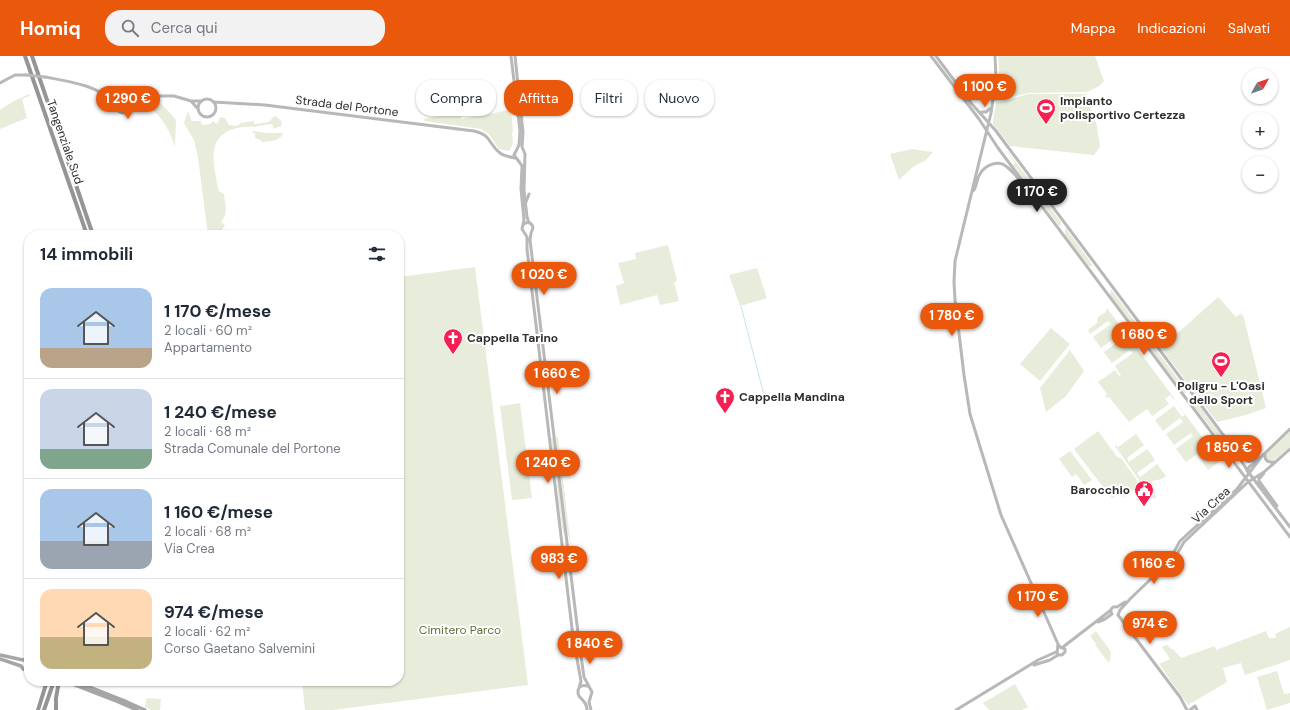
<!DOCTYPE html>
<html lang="it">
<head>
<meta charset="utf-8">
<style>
	:root { --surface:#fff; --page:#f2f2f3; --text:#1f2937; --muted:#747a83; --line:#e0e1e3; --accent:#ea580c }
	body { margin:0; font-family:"DM Sans",sans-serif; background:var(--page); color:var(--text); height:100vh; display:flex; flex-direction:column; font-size:15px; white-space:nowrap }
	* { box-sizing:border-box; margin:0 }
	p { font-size:13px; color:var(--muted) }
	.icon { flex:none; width:22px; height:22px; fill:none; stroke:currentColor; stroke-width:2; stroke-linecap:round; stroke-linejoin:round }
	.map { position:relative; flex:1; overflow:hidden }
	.side { position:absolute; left:24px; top:174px; width:380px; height:456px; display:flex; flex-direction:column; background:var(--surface); border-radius:16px; box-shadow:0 1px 3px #0004 }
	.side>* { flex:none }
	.guide { position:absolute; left:416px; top:24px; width:380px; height:36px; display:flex; gap:8px }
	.needle { width:26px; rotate:50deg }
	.tools { position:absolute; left:1242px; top:12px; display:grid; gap:8px }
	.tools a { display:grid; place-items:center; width:36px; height:36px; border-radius:50%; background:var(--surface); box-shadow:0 1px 3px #0004; font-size:20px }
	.price { position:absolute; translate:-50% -34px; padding:0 9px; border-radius:14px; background:var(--accent); color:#fff; font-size:13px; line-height:26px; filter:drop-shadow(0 1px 2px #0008) }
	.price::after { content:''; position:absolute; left:50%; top:24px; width:12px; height:9px; margin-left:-6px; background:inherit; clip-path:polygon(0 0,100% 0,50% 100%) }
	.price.on { background:#222; color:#fff }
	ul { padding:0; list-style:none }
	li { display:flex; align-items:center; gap:12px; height:100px; padding:0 16px }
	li+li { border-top:1px solid var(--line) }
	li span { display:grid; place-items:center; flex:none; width:112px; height:80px; border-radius:12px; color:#555 }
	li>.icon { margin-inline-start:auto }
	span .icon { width:48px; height:48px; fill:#fffc; stroke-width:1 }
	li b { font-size:17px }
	h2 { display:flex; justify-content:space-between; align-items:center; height:48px; padding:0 16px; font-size:17px }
	.chip { padding:0 14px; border-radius:16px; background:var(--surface); box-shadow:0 1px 3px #0004; font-size:14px; line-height:36px }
	.chip.on { background:var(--accent); color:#fff }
	header { display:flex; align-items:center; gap:24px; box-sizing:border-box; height:56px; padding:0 20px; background:var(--accent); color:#fff }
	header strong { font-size:19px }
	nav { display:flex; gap:22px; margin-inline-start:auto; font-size:14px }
	.search { width:280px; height:36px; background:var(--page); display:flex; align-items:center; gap:10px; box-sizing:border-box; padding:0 14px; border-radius:16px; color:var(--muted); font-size:15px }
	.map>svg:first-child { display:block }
</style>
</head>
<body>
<header>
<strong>Homiq</strong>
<div class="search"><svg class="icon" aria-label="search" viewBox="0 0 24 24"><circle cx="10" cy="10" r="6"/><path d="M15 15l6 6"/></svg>Cerca qui</div>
<nav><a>Mappa</a><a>Indicazioni</a><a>Salvati</a></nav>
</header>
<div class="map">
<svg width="1290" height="654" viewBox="0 0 1290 654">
	<rect width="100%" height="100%" fill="#fff"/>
	<path fill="#e7edda" d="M998,0h97l9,25 -6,6 -11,5 -59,1 -33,8 4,-31z
		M29,38l1,2 -8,3 5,19 -27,11v-19l12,-8z
		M1028,38h58l11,32 3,21 -6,8 -84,-9 -17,-22v-3l3,-18z
		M115 48a9 9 0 1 1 18 0a9 9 0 1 1-18 0Z
		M140,41c15,-2 27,12 36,23l-1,27c-4,-14 -15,-36 -30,-41 -3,-2 -6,0 -9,-2z
		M461,53v10l34,-6 16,-4 2,22 -1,2c1,8 2,13 -4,18l-9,-2 -10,-15 -8,-5 -57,-8v-2l20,-4 1,-2z
		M188,55l4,10h9l1,4 8,-1 4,-3 2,3 3,-3 1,-4 5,1 4,7 8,1 4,-3 13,-2v3l15,-2 4,-5 3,-1 6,6 -1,4 -7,3 -2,-5 -15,2 -1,1c-17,-1 -38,2 -42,23 -2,12 2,26 4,38l1,3 5,3 2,15 -1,7 -4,6 4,3 -3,5 3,5h-17l-10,-77 -4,-18 -10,-17z
		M253,75l13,2h17c-3,9 -13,8 -22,9v-2l-6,-2v-5h-3z
		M912,93l21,3 -7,8 -13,7 -14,13 -9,-26z
		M1005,93l4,4 52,69 -1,5 -47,-62 2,-2z
		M1065,171l27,37v2h-3l-24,-31z
		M668,189l9,36 -3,1 5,19 -19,4 -3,-10 -37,10 -4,-19 8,-3 -6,-20 18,-4 -1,-6z
		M475,211l53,418 -195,25h-28l-3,-29h97v-404z
		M757,212l10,30 -27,8 -11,-31z
		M1111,233l76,102 -1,2h-2l-74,-98z
		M1218,241l18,20 5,-4 3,5 22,90 -20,7 -29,7 -56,-74z
		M1107,252l67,90v2l-4,-5 -5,4 4,5 -17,12 -5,-7 -18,13 -20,-25 -3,1 -1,-1 2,-3 -9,-12 17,-12 5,7 1,-1 -6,-10 18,-13 -3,-3 -18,13 -8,-11 18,-13 -3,-4 -18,13 -8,-11 18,-13 -3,-3 -18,13 -2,-4 9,-7 1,-6 8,-5z
		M1051,272l19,16 -30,37 -20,-17z
		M1070,294l14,21 -18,25 -20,16 -6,-24z
		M1193,342l39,52 9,17 -51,-66 1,-2z
		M1175,345l1,1 44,59 -12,9 -11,-16 -11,8 -10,-13 17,-13 -2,-3 -17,12 -8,-11 17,-12 -3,-4 -17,13 -8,-11 19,-14 8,11 3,-2z
		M520,347l12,95 -20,2 -12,-94z
		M1290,374v17l-17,14h-4l-3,-3v-5z
		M1098,375l20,27 2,-1 17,23c1,8 -6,13 -12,17 -5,-2 -8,-2 -13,1l-3,-4 -1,1 -1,-6 -4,-2 -29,-38z
		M1136,378l8,11 -17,13 2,4 18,-13 8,11 -18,13 3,4 17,-13 9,12 -4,3 -10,2 4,17 -20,2 3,-7v-13l-24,-34 1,-1 2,2z
		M556,381h2l13,111 -4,-18z
		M551,382h2l12,99 -3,-10z
		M1070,395l22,29 -8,5 -8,-11 -4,3 -13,-18z
		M1290,571v33l-45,15 -4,-12 -18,5 4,14 -39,23 -29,-41 11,-5 -8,-12 5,-2 4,4h2l8,9 34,-12 1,4 50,-19 3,7h7l-1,-4z
		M1096,575l15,21 -1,9 -2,1 -13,-17 1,-1 -6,-8z
		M1277,615l7,23 6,-1v10l-23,7 -10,-33z
		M1015,628l13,23 -6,3h-33l-6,-7z
		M147,642l14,1 -1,11h-9l-6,-3z"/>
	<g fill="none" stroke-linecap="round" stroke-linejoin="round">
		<path stroke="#c4e5ef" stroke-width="1" d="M741,250l24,93"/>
		<path stroke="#d5d5d5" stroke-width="3" stroke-dasharray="3 1.5" stroke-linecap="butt" d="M144,39l14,1"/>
		<path stroke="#b8b8b8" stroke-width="3" d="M511,0l9,75 -1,14 -5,10 6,8 2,3 -1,23 3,31 -2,9 5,8v12l46,388 8,44 -2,7
			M515,0l8,76 -1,15 3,7 -1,37 3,26 2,6
			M931,0l48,63 19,29 292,389
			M936,0l35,47 25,28 237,317 16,25 41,54
			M995,0l1,22 -5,35 -36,148 -1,21 1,18 9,75 6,39 31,101 57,129 2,3 5,2v3l-3,3h-3l-2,-2 1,-9
			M45,21c21,4 55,8 70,27
			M0,27l15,-8h11
			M115 48a9 9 0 1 1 18 0a9 9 0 1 1-18 0Z
			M158,40h16l17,5h11
			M128,41l16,-2
			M198 52a9 9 0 1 1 18 0a9 9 0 1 1-18 0Z
			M191,45l7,8
			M214,46l51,3 209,26c18,4 14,13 26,22 4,3 10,4 15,5
			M132,49l8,-9
			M982,56h4l5,-4
			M973,135c4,-4 3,-11 7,-17 5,-9 19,-15 27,-7 5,4 9,9 14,14
			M526,146l3,-8
			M523,169c4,-4 9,-3 10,3l-2,5 -1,7 50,409 4,28 8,15 -3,10 2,8
			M1239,398c9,10 10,9 22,3
			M1265,398c-1,7 4,9 10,8
			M1247,415l2,-4 7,-5
			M1264,417l-5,6v2l18,25
			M1169,505l11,-20 57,-52 25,-33 28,-27
			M1112,558c-3,-4 0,-8 5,-7l8,-5
			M1118,559l2,-5 11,-12 46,-44 7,-12 64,-60 16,-10 26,-23
			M1118,559l62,82 7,13
			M1098,566l7,-3 7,-5
			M1063,591l48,-37
			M1034,609l16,-5 8,-5
			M587,654c0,-7 -4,-9 -8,-14 -3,-7 1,-12 8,-10
			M956,654l82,-50 18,-8
			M1190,654l5,-4 2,4"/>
		<path stroke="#a6a6a6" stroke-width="3.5" d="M0,599l23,5 6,-2
			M0,603l21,7
			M21,610l2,3 6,2
			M65,625l49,19 23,10
			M74,625l53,21 18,8"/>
		<path stroke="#959595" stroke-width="4" d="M25,0l62,179
			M32,0l61,179
			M38,654l9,-29
			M44,654l10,-29
			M56,654v-12l3,-17"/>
		<path stroke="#b8b8b8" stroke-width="3" d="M26,19l19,2"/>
	</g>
	<defs>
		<symbol id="stadium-pin" viewBox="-11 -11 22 30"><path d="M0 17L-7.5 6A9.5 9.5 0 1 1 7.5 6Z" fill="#f61f52" stroke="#fff"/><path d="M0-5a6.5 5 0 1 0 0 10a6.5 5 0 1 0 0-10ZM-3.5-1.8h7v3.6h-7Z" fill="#fff"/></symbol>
		<symbol id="church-pin" viewBox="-11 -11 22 30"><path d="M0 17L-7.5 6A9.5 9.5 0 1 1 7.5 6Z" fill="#f61f52" stroke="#fff"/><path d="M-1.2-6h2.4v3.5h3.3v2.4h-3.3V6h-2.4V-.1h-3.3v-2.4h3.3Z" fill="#fff"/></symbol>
		<symbol id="civic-pin" viewBox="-11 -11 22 30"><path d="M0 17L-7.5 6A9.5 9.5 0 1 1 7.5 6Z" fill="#f61f52" stroke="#fff"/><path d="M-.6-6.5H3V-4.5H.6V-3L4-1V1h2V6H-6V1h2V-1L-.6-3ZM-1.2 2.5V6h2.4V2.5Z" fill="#fff"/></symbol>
	</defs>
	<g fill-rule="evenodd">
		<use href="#stadium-pin" x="1035" y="41" width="22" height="30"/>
		<use href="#church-pin" x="442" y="271" width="22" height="30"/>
		<use href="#stadium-pin" x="1210" y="294" width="22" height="30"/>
		<use href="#church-pin" x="714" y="330" width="22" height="30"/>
		<use href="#civic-pin" x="1133" y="423" width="22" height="30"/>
	</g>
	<g text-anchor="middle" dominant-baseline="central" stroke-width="4" stroke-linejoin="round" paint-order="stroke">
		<g font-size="12" font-weight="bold" fill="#2e2e2e" stroke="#fff" text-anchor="start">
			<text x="1060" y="45">Impianto<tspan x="1060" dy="14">polisportivo Certezza</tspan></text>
			<text x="467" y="282">Cappella Tarino</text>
			<text x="1221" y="330" text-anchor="middle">Poligru - L'Oasi<tspan x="1221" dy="14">dello Sport</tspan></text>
			<text x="739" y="341">Cappella Mandina</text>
			<text x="1130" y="434" text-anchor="end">Barocchio</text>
		</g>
		<g font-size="12" fill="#2e2e2e" stroke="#fff">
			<text transform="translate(347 50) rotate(7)">Strada del Portone</text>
			<text transform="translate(65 86) rotate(71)">Tangenziale Sud</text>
			<text transform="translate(1211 449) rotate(-43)">Via Crea</text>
		</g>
		<g font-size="12" fill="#5a6e37" stroke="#fff">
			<text x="460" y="574">Cimitero Parco</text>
		</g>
	</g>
</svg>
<div class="tools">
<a><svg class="needle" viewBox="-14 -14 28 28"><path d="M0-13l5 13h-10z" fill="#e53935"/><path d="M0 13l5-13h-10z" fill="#747a83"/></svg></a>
<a>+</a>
<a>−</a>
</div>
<b class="price" style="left:985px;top:52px">1 100 €</b>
<b class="price" style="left:128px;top:64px">1 290 €</b>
<b class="price on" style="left:1037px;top:157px">1 170 €</b>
<b class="price" style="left:544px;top:240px">1 020 €</b>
<b class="price" style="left:952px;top:281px">1 780 €</b>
<b class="price" style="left:1144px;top:300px">1 680 €</b>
<b class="price" style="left:557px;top:339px">1 660 €</b>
<b class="price" style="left:1229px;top:413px">1 850 €</b>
<b class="price" style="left:548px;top:428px">1 240 €</b>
<b class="price" style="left:559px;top:524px">983 €</b>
<b class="price" style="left:1154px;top:529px">1 160 €</b>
<b class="price" style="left:1038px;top:562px">1 170 €</b>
<b class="price" style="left:1150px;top:589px">974 €</b>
<b class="price" style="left:590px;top:609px">1 840 €</b>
<div class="guide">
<a class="chip">Compra</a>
<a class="chip on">Affitta</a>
<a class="chip">Filtri</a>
<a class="chip">Nuovo</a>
</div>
<section class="side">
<h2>14 immobili<svg class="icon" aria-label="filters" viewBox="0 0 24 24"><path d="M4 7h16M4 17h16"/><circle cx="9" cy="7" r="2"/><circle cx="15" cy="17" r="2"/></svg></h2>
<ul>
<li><span style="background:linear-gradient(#a9c7e8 75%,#b9a48a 0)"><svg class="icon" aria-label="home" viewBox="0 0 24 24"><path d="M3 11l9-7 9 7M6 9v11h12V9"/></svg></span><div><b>1 170 €/mese</b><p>2 locali · 60 m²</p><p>Appartamento</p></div></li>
<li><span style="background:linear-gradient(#c9d6e8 75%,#7fa58c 0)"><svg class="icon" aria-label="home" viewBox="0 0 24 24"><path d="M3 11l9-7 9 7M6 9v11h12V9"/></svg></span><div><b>1 240 €/mese</b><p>2 locali · 68 m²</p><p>Strada Comunale del Portone</p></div></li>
<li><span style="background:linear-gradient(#a9c7e8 65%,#9aa5b1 0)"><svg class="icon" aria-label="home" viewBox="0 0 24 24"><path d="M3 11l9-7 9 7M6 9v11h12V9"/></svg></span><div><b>1 160 €/mese</b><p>2 locali · 68 m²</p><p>Via Crea</p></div></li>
<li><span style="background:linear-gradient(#ffd9b3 60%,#c2b280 0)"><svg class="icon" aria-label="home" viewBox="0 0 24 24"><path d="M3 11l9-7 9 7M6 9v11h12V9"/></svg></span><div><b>974 €/mese</b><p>2 locali · 62 m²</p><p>Corso Gaetano Salvemini</p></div></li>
</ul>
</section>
</div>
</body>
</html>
